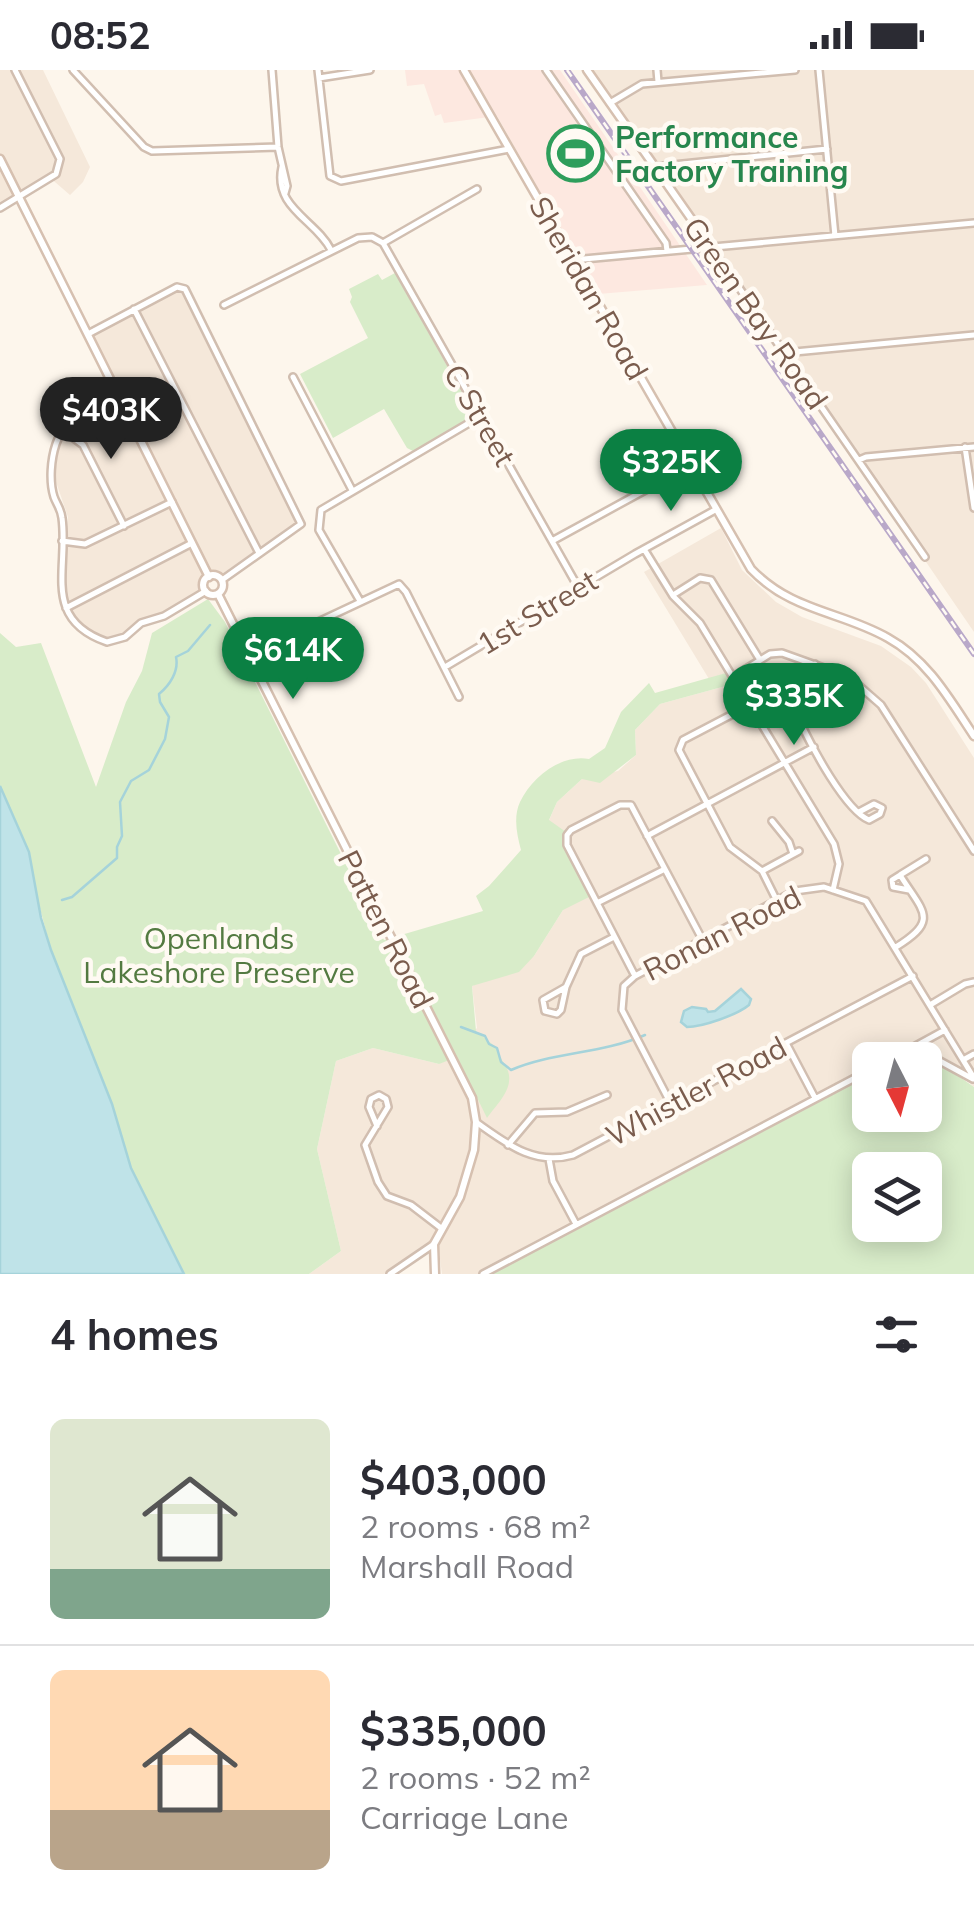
<!DOCTYPE html>
<html lang="en">
<head>
<meta charset="utf-8">
<style>
	:root { --surface:#fff; --page:#f2f2f3; --text:#2b2b33; --muted:#7c7c81; --line:#e1e1e2; --accent:#0b8043 }
	body { margin:0; font-family:Mulish,sans-serif; background:var(--page); color:var(--text); height:100vh; display:flex; flex-direction:column; font-size:38px; white-space:nowrap }
	* { box-sizing:border-box; margin:0 }
	p { font-size:32px; color:var(--muted) }
	.icon { flex:none; width:55px; height:55px; fill:none; stroke:currentColor; stroke-width:2; stroke-linecap:round; stroke-linejoin:round }
	.map { position:relative; height:1204px; overflow:hidden }
	.drawer { display:flex; flex-direction:column; background:var(--surface); flex:1 }
	.drawer>* { flex:none }
	.needle { width:65px; rotate:174deg }
	.fabs { position:absolute; left:852px; top:972px; display:grid; gap:20px }
	.fabs a { display:grid; place-items:center; width:90px; height:90px; border-radius:15px; background:var(--surface); box-shadow:0 5px 25px #0003; font-size:50px }
	.price { position:absolute; translate:-50% -85px; padding:0 22px; border-radius:35px; background:var(--accent); color:#fff; font-size:32px; line-height:65px; filter:drop-shadow(0 2px 5px #0008) }
	.price::after { content:''; position:absolute; left:50%; top:60px; width:30px; height:22px; margin-left:-15px; background:inherit; clip-path:polygon(0 0,100% 0,50% 100%) }
	.price.on { background:#222; color:#fff }
	ul { padding:0; list-style:none }
	li { display:flex; align-items:center; gap:30px; height:250px; padding:0 50px }
	li+li { border-top:2px solid var(--line) }
	li span { display:grid; place-items:center; flex:none; width:280px; height:200px; border-radius:15px; color:#555 }
	li>.icon { margin-inline-start:auto }
	span .icon { width:120px; height:120px; fill:#fffc; stroke-width:1 }
	li b { font-size:42px }
	h2 { display:flex; justify-content:space-between; align-items:center; height:120px; padding:0 50px; font-size:42px }
	.status { display:flex; justify-content:space-between; align-items:center; height:70px; padding:0 50px; background:var(--surface); direction:ltr }
	.status svg { height:28px; fill:currentColor }
	.map>svg:first-child { display:block }
</style>
</head>
<body>
<div class="status"><b>08:52</b><svg viewBox="0 0 49 12"><path d="M0 12V9h3v3zM5 12V6h3v6zM10 12V3h3v9zM15 12V0h3v12zM26 1h20v11H26zM47 4h2v5h-2z"/></svg></div>
<div class="map">
<svg width="974" height="1204" viewBox="0 0 974 1204">
	<rect width="100%" height="100%" fill="#fdf6ec"/>
	<path fill="#f5e8da" d="M0,0h43l47,97 -7,15 -13,13 -22,-19 -48,29z
		M589,0h385v562z
		M175,222h8l114,230 -75,52 -16,2 -6,14 -36,22 -23,8 -20,15 -16,3 -10,-2 -22,-22 -9,-28 4,-69 -14,-41 3,-28 23,-39 37,-23 -22,-45v-9z
		M721,458l21,42 34,32 26,15 79,29 30,21 15,16 48,75v329l-14,-12 -35,-15h-55v15l-378,199h-50l-3,-23 -7,-9 -48,32h-75l32,-23 -24,-102 19,-88 37,-13 66,16 38,-36 -5,-42 62,-30 29,-46 -16,-85 10,-23 25,-23 36,-8 18,-16 -1,-25 25,-26 73,-20 -7,-11 -17,6 -65,-107z"/>
	<path fill="#fde8e0" d="M405,0h155l147,215 -109,9 -101,-178 -53,7 -3,-9 -6,2 -11,-32 -17,2z"/>
	<path fill="#d8ecc9" fill-rule="evenodd" d="M395,203l78,139 -2,5 -58,34 -6,-3 -23,-39 -51,29 -33,-64 68,-36 -18,-36 2,-5 -3,-8 29,-15 4,6z
		M208,529l17,23 159,318 99,-29 -7,-15 13,-10 32,-36c-4,-15 -8,-33 -1,-48 12,-25 41,-48 69,-43l16,-11 16,-36 28,-29 6,10 71,-20 7,11 -73,20 -25,26 1,25 -36,28 -18,-4 -25,23 -8,18 17,12 -2,13 27,51 -28,14 -29,46 -15,16 -47,14 4,45 21,17c2,11 8,14 11,23 6,18 -11,33 -21,47l-30,-61 -18,7 -66,-16 -37,13 -19,88 24,102 -32,23h-125l-53,-106 -19,-64 -61,-154 -33,-125 -18,-39v-153l16,14 25,-4 55,144 30,-85 16,-31 10,-38z
		M925,992l22,6 27,19v187h-482l378,-199v40h55zM870,1100h55v55h-55z"/>
	<path fill="#bfe3e8" stroke="#a5d3da" stroke-width="2.5" d="M0,716l29,66 12,66 10,32 61,154 19,64 53,106h-184z
		M741,919l10,10 -2,6c-12,10 -47,22 -62,22l-6,-5 3,-11 8,-4 14,2 2,3 7,-1z"/>
	<g fill="none" stroke-linecap="round" stroke-linejoin="round">
		<path stroke="#a5d3da" stroke-width="2.5" d="M62,830l10,-3 45,-39v-11l5,-11 -2,-34 11,-21 18,-11 16,-31 4,-22 -9,-15 -1,-8c11,-9 20,-23 17,-37l12,-6 22,-26
			M461,957l24,9 4,8 8,4 4,14 10,8c41,-18 91,-16 134,-35"/>
		<defs>
			<path id="street" d="M73,0l71,77 8,4 126,-4
				M272,0l6,77 9,39 -2,7
				M318,0l12,106 11,5 168,-32
				M546,0l120,173 1,8
				M657,0l1,12
				M819,0l16,166
				M319,8l51,-8
				M610,33l32,-19 153,-14
				M282,97c-9,41 34,53 49,83
				M654,97l173,-18
				M0,138l56,-34 4,-15 -45,-89
				M383,173l195,344
				M711,177l214,310
				M573,190l401,-37
				M224,235l134,-67 14,-1 11,6 94,-54
				M134,239l125,244
				M88,264l89,-47 8,2 116,235 -79,56
				M784,283l190,-18
				M293,307l59,113
				M113,314c-24,15 -48,32 -57,60 -5,15 -7,37 -2,53 3,8 7,12 8,21 7,51 -21,101 45,124l18,-5 16,-14 23,-7 42,-25
				M63,360l20,15 41,81
				M965,377l9,61
				M859,390l7,-3 108,-10
				M62,471l23,3 87,-42
				M552,471l97,-53
				M644,479l29,47 27,27 134,221 5,20 -6,26
				M673,525l27,-17 11,2 49,80
				M360,531l-41,-71 2,-20 160,-94
				M66,538l126,-65
				M318,552l81,-38 7,8 53,105
				M815,594l-16,48 1,10c12,25 45,88 69,98l11,-6 2,-6 -8,-4 -15,8
				M445,597l190,-113 80,-44
				M733,607l37,-23 12,-1 67,24 32,28 93,146
				M750,635l-67,35 -4,10 51,97 32,24 15,30
				M772,751l17,21 4,12
				M647,766l167,-89
				M762,801l37,-20
				M900,805l-8,5 1,7 16,3
				M597,833l68,-34
				M896,877c44,-27 27,-35 4,-72l26,-16
				M635,906l-68,-131v-10l4,-5 49,-25h11l71,134
				M566,917l-5,23 -4,4 -12,-3 -2,-11z
				M566,917l15,-33 33,-17
				M930,935l35,-21 9,-2
				M786,973l29,55
				M902,984l36,6 35,19
				M890,990l55,-30
				M963,990l11,-6
				M671,1034l-49,-94 2,-24 11,-10 160,-85 29,-4 42,14 108,177
				M476,1052c31,22 58,44 97,33l340,-179
				M377,1056l-8,-19 2,-8 8,-4 7,4 2,8 -23,38 13,37 9,14 24,9 30,23
				M508,1075l27,-32 32,-1 40,-17
				M549,1089l4,22 23,43
				M390,1204l44,-30
				M483,1204l387,-204"/>
			<path id="secondary" d="M464,0l287,499c41,43 90,42 137,69 40,22 62,62 86,98
				M587,0l124,177
				M0,89l209,418
				M203 515a10 10 0 1 1 20 0a10 10 0 1 1-20 0Z
				M218,524l254,504 4,24 -2,28 -14,47 -26,47 1,30"/>
		</defs>
		<use href="#street" stroke="#d1beb0" stroke-width="10"/>
		<use href="#secondary" stroke="#d6c0b0" stroke-width="11"/>
		<use href="#street" stroke="#fff" stroke-width="5"/>
		<use href="#secondary" stroke="#fff" stroke-width="6"/>
		<defs>
			<path id="rail" d="M567,0l407,584"/>
		</defs>
		<use href="#rail" stroke="#b9a8c9" stroke-width="6"/>
		<use href="#rail" stroke="#fffaf3" stroke-width="2.5" stroke-dasharray="8" stroke-linecap="butt"/>
	</g>
	<defs>
		<symbol id="stadium-ring" viewBox="-11 -11 22 22"><circle r="9.5" fill="#fffaf3" stroke="#2e9e5b" stroke-width="1.5"/><path d="M0-5a6.5 5 0 1 0 0 10a6.5 5 0 1 0 0-10ZM-3.5-1.8h7v3.6h-7Z" fill="#2e9e5b"/></symbol>
	</defs>
	<g fill-rule="evenodd">
		<use href="#stadium-ring" x="544" y="52" width="63" height="63"/>
	</g>
	<g text-anchor="middle" dominant-baseline="central" stroke-width="9" stroke-linejoin="round" paint-order="stroke">
		<g font-size="30" font-weight="bold" fill="#27864d" stroke="#fffaf3" text-anchor="start">
			<text x="615" y="67">Performance<tspan x="615" dy="34">Factory Training</tspan></text>
		</g>
		<g font-size="30" fill="#7a5c4d" stroke="#fffaf3">
			<text transform="translate(589 218) rotate(60)">Sheridan Road</text>
			<text transform="translate(756 243) rotate(55)">Green Bay Road</text>
			<text transform="translate(480 345) rotate(60)">C Street</text>
			<text transform="translate(537 542) rotate(-31)">1st Street</text>
			<text transform="translate(386 859) rotate(63)">Patten Road</text>
			<text transform="translate(722 863) rotate(-27)">Ronan Road</text>
			<text transform="translate(696 1021) rotate(-28)">Whistler Road</text>
		</g>
		<g font-size="30" fill="#537a41" stroke="#fffaf3">
			<text x="219" y="868">Openlands<tspan x="219" dy="34">Lakeshore Preserve</tspan></text>
		</g>
	</g>
</svg>
<div class="fabs">
<a><svg class="needle" viewBox="-14 -14 28 28"><path d="M0-13l5 13h-10z" fill="#e53935"/><path d="M0 13l5-13h-10z" fill="#7c7c81"/></svg></a>
<a><svg class="icon" aria-label="layers" viewBox="0 0 24 24"><path d="M12 4l9 5-9 5-9-5zM3 14l9 5 9-5"/></svg></a>
</div>
<b class="price on" style="left:111px;top:392px">$403K</b>
<b class="price" style="left:671px;top:444px">$325K</b>
<b class="price" style="left:293px;top:632px">$614K</b>
<b class="price" style="left:794px;top:678px">$335K</b>
</div>
<section class="drawer">
<h2>4 homes<svg class="icon" aria-label="filters" viewBox="0 0 24 24"><path d="M4 7h16M4 17h16"/><circle cx="9" cy="7" r="2"/><circle cx="15" cy="17" r="2"/></svg></h2>
<ul>
<li><span style="background:linear-gradient(#dfe7d0 75%,#7fa58c 0)"><svg class="icon" aria-label="home" viewBox="0 0 24 24"><path d="M3 11l9-7 9 7M6 9v11h12V9"/></svg></span><div><b>$403,000</b><p>2 rooms · 68 m²</p><p>Marshall Road</p></div></li>
<li><span style="background:linear-gradient(#ffd9b3 70%,#b9a48a 0)"><svg class="icon" aria-label="home" viewBox="0 0 24 24"><path d="M3 11l9-7 9 7M6 9v11h12V9"/></svg></span><div><b>$335,000</b><p>2 rooms · 52 m²</p><p>Carriage Lane</p></div></li>
</ul>
</section>
</body>
</html>
